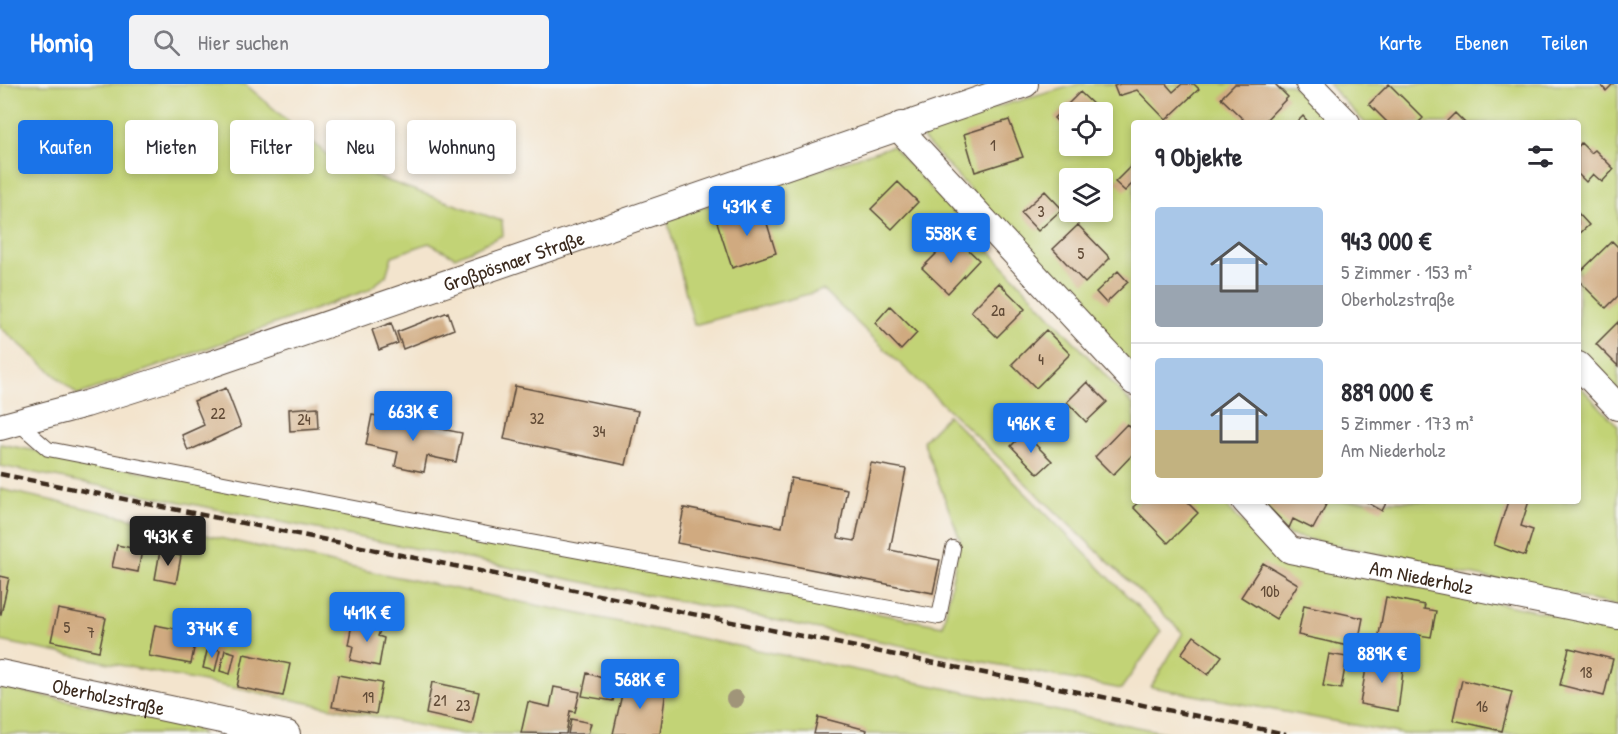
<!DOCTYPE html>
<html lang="de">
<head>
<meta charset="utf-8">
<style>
	:root { --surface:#fff; --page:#f2f2f3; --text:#2b2b33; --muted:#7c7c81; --line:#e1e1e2; --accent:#1a73e8 }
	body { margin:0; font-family:"Patrick Hand",sans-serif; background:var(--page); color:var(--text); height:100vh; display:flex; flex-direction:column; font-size:22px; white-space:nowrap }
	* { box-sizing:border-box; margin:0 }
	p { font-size:20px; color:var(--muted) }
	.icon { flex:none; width:33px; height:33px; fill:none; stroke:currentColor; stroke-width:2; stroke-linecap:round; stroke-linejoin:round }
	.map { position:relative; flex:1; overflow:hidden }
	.panel { position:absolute; left:1131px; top:36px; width:450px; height:384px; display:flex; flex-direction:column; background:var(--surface); border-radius:6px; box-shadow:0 3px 9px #0003 }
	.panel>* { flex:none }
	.hud { position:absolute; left:18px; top:36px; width:570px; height:54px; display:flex; gap:12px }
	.buttons { position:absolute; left:1059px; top:18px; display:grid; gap:12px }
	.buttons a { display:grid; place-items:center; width:54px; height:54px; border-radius:6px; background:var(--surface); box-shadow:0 3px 9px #0003; font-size:30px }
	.price { position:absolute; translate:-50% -51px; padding:0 14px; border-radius:6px; background:var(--accent); color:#fff; font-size:20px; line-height:39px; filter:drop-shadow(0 2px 3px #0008) }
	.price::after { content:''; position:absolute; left:50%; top:36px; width:18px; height:14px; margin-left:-9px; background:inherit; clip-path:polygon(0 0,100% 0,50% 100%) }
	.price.active { background:#222; color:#fff }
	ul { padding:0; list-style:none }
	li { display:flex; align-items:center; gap:18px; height:150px; padding:0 24px }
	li+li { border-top:2px solid var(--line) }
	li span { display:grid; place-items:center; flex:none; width:168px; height:120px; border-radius:6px; color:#555 }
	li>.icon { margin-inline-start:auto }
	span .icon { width:72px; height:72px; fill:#fffc; stroke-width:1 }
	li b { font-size:26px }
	h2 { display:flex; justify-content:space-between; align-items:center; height:72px; padding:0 24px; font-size:26px }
	.tag { padding:0 21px; border-radius:6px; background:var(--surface); box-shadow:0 3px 9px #0003; font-size:21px; line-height:54px }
	.tag.active { background:var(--accent); color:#fff }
	header { display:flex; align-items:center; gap:36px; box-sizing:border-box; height:84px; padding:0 30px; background:var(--accent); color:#fff }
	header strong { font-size:28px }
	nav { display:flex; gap:33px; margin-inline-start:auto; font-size:21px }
	.search { width:420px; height:54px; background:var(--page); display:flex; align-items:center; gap:15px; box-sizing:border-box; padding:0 21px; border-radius:6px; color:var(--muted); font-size:22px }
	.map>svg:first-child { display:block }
</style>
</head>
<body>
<header>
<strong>Homiq</strong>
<div class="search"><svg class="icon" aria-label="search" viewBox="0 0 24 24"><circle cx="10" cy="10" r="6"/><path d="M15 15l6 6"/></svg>Hier suchen</div>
<nav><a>Karte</a><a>Ebenen</a><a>Teilen</a></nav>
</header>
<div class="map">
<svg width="1618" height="650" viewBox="0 0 1618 650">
	<rect width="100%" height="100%" fill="#f6f6f2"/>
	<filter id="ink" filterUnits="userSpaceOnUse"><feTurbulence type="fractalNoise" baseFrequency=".0167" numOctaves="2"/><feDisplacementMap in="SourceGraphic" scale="12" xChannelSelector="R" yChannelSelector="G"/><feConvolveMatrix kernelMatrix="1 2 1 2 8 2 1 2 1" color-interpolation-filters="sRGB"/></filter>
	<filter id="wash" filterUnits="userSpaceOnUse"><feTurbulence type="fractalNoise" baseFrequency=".008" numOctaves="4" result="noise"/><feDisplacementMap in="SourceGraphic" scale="24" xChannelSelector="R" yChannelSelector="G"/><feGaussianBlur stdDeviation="1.35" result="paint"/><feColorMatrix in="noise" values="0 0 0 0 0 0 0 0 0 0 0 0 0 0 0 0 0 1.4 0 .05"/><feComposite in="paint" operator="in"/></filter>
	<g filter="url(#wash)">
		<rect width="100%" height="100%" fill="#f3e4cd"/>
		<path fill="#c2d376" stroke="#7e7e4a" stroke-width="1.5" fill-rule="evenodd" d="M0,0h245l92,79 165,58 1,14 -48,22 -26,-14 -37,13 -6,20 -18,14 -290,105 -78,-68z
			M1079,0h212l38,39h-195v244l-219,-237zM1070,28h32v34h-32zM1070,94h32v34h-32z
			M1328,0h290v308l-40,-42v-227h-213z
			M892,62l242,260v95h88l52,56 344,71v106h-216l-251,-47 32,-54 -360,-343 -129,35 -27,-106z
			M1578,300l40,42v180l-329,-71 -32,-34h321z
			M948,331l214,216 -41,58 -1121,-223v-22l943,182 17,-87 -37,-98z
			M0,405l363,81 808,164h-709l-462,-93z
			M0,603l194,40 8,7h-202z"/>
		<g id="blocks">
			<path fill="#d0aa80" d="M1120,0h46l7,8 9,-8h12l5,5 -33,31 -29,-30 -19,6 -4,-10z
				M1235,0h40l13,13 -25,26h-16l-26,-25z
				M1389,0l34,34 -5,5h-30l-19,-19z
				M1600,0h13l-7,7z
				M1080,8l16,15 -5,5h-21v22l-16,-16z
				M1455,29l10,10h-20z
				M1303,32l6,7h-13z
				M1009,36l14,37 -48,15 -11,-38z
				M1581,59l10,10 4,-3 19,19 -12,13 -9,-8 -7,8 -8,-8v-27z
				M1134,79v19l-9,9 -10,-9z
				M898,98l20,20 -26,27 -21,-20z
				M1045,107l17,18 -24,22 -17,-18z
				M762,123l14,46 -44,15 -15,-46z
				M1578,129l11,12 -11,10z
				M1078,141l32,33 -25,25 -32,-34z
				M954,152l25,24 -31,33 -26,-25z
				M1612,157l6,6v49l-12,12 -28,-28v-6z
				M1118,187l10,11 -22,21 -10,-11z
				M999,199l26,26 -28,28 -26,-26z
				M890,222l27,27 -16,17 -26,-27z
				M448,228l6,17 -51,20 -6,-17z
				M1618,238v44l-22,-22z
				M391,239l7,20 -19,7 -7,-20z
				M1046,246l24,24 -34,34 -24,-24z
				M1087,298l20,20 -21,20 -19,-20z
				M515,302l123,25 -12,54 -122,-26z
				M226,304l15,39 -53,24 -6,-16 22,-10 -10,-24z
				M318,323l1,22 -29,2 -1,-22z
				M372,331l90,18 -6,29 -29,-6 -3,16 -29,-6 3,-14 -32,-7z
				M1127,340l7,7v22l-21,22 -18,-18z
				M1024,349l28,28 -14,13 -27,-28z
				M871,379l35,6 -16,81 50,10 -7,33 -256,-50 7,-35 98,19 9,-49 56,11 -9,49 17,3z
				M1140,417h46l12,12 -30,30 -35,-36z
				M1263,417h65l-15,28 -20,-10 -4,9z
				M1365,417h22l-5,10z
				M1508,417h21l-8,25 12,4 -8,26 -31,-11z
				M117,461l25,5 -4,22 -26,-5z
				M160,467l21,5 -5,27 -21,-4z
				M1263,479l35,21 -22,35 -35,-22z
				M0,492l9,2 -8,36h-1z
				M1386,513l39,8 -1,4 12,2 -5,26 -12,-2 -2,12 -39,-7z
				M1304,521l59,13 -6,30 -59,-13z
				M58,525l48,9 -7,33 -48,-10z
				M373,535l10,3 -5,14 6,2 -5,28 -29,-6 3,-14 -5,-1 4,-21 19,4z
				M155,541l42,8 -6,31 -42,-8z
				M1194,552l28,20 -14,19 -27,-21z
				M208,563l12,3 -5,21 -12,-3z
				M1569,564l44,11 -9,37 -44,-11z
				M225,566l10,3 -5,21 -10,-3z
				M244,570l46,10 -7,32 -46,-9z
				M1329,570l18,3 -6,32 -18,-3z
				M1368,572l36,7 -6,48 -38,-7z
				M587,589l30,10 -4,18 -31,-5z
				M338,591l44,8 -6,31 -44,-7z
				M1462,596l50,12 -10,39 -49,-11z
				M625,597l41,9 -6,44h-47z
				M432,598l47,10 -7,32 -46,-10z
				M554,603l26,5 -5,20 -5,-1 -4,23 -45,-1 7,-31 22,5z
				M818,633l49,13 -1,4h-52z
				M571,635l20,4 -3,11h-20z"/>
		</g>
	</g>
	<g filter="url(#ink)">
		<use href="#blocks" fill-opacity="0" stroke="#574638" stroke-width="1.5"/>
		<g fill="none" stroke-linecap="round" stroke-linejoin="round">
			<defs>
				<path id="service" d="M17,338l31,27 450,87 441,81 14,-69"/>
				<g id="minor">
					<path d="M1309,0l38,39"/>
					<path d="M901,41l4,10 229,247"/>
					<path d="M1578,281l40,42"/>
					<path id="s1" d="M0,343l86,-23 123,-39 816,-281"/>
					<path id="s2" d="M1245,417l45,49 328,66"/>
					<path id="s3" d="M0,589l287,61"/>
				</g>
			</defs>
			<use href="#service" stroke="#574638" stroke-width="16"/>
			<use href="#minor" stroke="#574638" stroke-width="28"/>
			<use href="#service" stroke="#fff" stroke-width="14"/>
			<use href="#minor" stroke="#fff" stroke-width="26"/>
			<path stroke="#3b2a1e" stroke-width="4.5" stroke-dasharray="9 4.5" stroke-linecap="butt" d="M0,390l1286,260"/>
		</g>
		<circle fill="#a09579" cx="735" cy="615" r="9"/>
	</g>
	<g text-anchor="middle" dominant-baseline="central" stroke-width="5" stroke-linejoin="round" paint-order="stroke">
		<g font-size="16" fill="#604a36">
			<text x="993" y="61">1</text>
			<text x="1041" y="127">3</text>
			<text x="1081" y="169">5</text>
			<text x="998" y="226">2a</text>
			<text x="1041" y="275">4</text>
			<text x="218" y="329">22</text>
			<text x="537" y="334">32</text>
			<text x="304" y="335">24</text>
			<text x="599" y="347">34</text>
			<text x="1270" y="507">10b</text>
			<text x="67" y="543">5</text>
			<text x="91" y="548">7</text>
			<text x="1586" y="588">18</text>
			<text x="368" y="613">19</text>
			<text x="440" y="616">21</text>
			<text x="463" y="621">23</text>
			<text x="1482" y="622">16</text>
		</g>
		<g font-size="20" fill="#3b2a1e" stroke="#f6f6f2">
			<text stroke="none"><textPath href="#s1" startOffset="540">Großpösnaer Straße</textPath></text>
			<text stroke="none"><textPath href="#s2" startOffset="201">Am Niederholz</textPath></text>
			<text stroke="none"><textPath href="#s3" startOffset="111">Oberholzstraße</textPath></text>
		</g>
	</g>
</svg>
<div class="buttons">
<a><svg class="icon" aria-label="locate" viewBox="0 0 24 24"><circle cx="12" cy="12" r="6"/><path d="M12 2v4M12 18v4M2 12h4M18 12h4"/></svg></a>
<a><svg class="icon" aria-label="layers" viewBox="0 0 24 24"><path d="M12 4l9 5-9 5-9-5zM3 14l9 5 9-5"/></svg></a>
</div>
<b class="price" style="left:747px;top:153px">431K €</b>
<b class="price" style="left:951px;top:180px">558K €</b>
<b class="price" style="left:413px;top:358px">663K €</b>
<b class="price" style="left:1031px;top:370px">496K €</b>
<b class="price active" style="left:168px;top:483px">943K €</b>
<b class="price" style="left:367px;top:559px">441K €</b>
<b class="price" style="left:212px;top:575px">374K €</b>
<b class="price" style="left:1382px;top:600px">889K €</b>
<b class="price" style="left:640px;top:626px">568K €</b>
<div class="hud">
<a class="tag active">Kaufen</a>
<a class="tag">Mieten</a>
<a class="tag">Filter</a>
<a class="tag">Neu</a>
<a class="tag">Wohnung</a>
</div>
<section class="panel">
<h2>9 Objekte<svg class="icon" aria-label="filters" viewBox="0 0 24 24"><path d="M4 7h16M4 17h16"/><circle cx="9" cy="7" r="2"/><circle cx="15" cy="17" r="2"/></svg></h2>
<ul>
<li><span style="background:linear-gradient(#a9c7e8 65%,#9aa5b1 0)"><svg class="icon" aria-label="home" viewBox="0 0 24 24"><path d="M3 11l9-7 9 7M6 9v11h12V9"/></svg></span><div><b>943 000 €</b><p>5 Zimmer · 153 m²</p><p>Oberholzstraße</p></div></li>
<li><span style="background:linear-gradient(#a9c7e8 60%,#c2b280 0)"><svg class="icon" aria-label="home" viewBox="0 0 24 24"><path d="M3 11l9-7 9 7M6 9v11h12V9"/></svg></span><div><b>889 000 €</b><p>5 Zimmer · 173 m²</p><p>Am Niederholz</p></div></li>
</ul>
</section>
</div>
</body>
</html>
